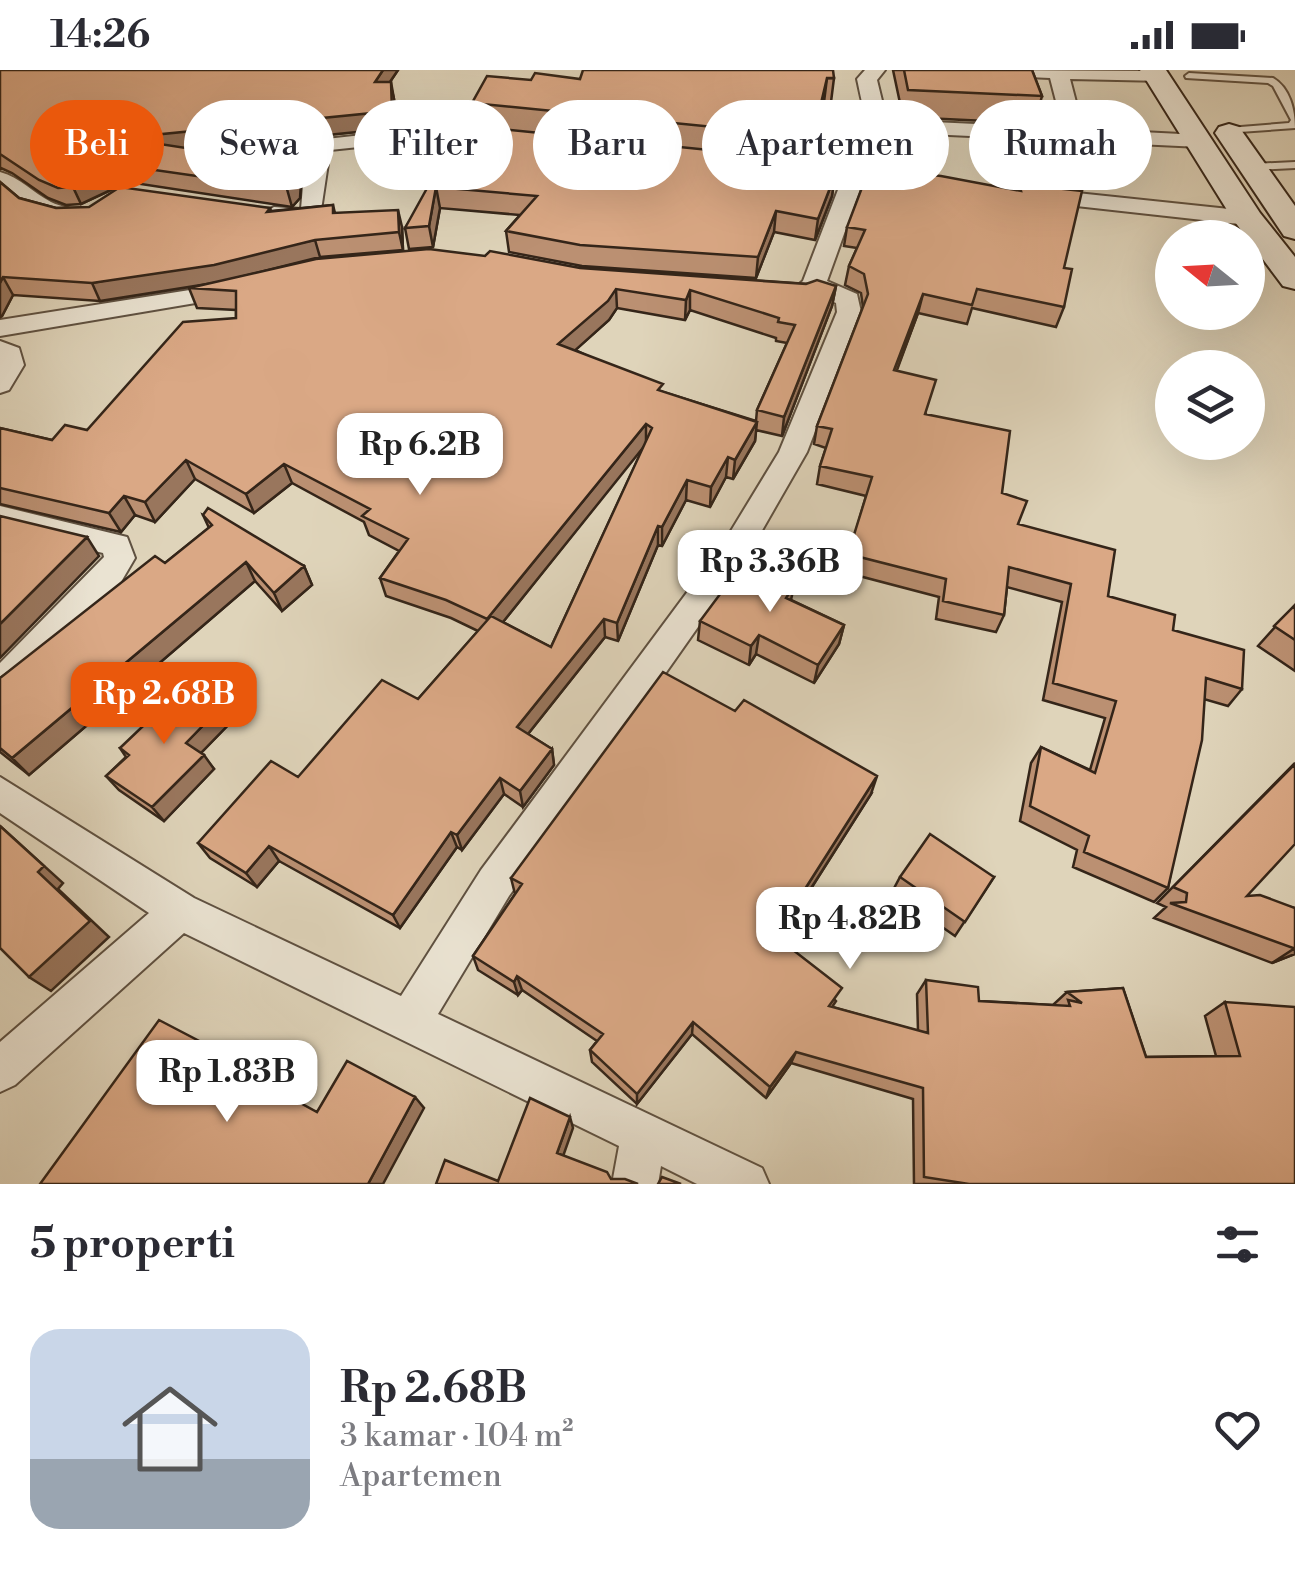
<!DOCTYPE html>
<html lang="id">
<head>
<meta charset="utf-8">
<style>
	:root { --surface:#fff; --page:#f7f7f7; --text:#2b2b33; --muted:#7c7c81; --line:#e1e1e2; --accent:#ea580c }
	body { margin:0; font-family:"Libre Bodoni",serif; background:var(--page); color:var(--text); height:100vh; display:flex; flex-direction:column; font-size:38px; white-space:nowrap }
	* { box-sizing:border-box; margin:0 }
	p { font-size:32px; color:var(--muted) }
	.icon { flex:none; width:55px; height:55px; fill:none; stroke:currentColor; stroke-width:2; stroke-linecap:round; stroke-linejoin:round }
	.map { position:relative; height:1114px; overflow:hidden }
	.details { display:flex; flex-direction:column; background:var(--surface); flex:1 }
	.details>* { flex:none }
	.top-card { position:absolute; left:30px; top:30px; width:1235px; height:90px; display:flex; gap:20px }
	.needle { width:65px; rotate:288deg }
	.buttons { position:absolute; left:1155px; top:150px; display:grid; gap:20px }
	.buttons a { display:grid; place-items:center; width:110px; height:110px; border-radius:50%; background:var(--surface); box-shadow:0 10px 40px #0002; font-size:50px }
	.price { position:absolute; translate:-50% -85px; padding:0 22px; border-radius:20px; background:#fff; color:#222; font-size:32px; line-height:65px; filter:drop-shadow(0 2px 5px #0008) }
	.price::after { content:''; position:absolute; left:50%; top:60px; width:30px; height:22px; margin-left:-15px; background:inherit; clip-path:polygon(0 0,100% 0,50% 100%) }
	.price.on { background:var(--accent); color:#fff }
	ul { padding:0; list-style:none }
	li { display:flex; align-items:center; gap:30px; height:250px; padding:0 30px }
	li+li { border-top:2px solid var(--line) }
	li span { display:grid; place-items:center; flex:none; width:280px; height:200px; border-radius:30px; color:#555 }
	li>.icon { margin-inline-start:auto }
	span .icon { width:120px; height:120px; fill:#fffc; stroke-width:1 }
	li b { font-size:42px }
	h2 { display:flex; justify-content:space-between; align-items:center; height:120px; padding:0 30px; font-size:42px }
	.pill { padding:0 35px; border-radius:45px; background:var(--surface); box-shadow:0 10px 40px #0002; font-size:35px; line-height:90px }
	.pill.on { background:var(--accent); color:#fff }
	.status { display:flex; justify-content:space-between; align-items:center; height:70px; padding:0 50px; background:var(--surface); direction:ltr }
	.status svg { height:28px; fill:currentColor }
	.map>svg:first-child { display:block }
</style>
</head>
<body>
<div class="status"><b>14:26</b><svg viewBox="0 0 49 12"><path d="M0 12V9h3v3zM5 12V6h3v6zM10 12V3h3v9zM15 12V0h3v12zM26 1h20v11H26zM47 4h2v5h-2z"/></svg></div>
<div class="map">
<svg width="1295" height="1114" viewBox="0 0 1295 1114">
	<rect width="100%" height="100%" fill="#dfd4ba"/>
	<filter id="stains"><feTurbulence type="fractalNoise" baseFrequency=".002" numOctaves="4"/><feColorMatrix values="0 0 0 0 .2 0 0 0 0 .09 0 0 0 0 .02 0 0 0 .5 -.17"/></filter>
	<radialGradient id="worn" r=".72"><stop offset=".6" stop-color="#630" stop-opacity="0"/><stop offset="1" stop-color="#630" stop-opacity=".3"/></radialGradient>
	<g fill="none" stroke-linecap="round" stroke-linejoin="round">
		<defs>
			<path id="service" d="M1189,3l84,5c17,10 22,32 22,50l-70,5 -2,-2 5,-3 61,-5 2,-3 -18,-34 -5,-3 -82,-5 -1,-2z
				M1295,92v6l-42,2 -5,-3 5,-3z"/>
			<path id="minor" d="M865,0h20l-8,10 8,33 6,7 172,8 -13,-50 -46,-2 -10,-6 163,1 7,2v8l-94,-2 13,50 117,6 10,6 -10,6 -315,-15c-22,-8 -23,-32 -28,-53z
				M426,58l72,4 10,6 -10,6 -72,-4 -96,10 -10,67 -20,8 -34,-6 -3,-5 11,-7 27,2 5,-58 11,-11z
				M790,94l120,12 11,7 -11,7 -48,-6 -35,97 30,13 4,18 -54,140 -62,108 -236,336 -71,118 324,154 7,16h-72l-36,-18 -3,18h-46l7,-38 -435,-213 -169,152 -15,7v-50l149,-129 -149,-100v-36l194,121 207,98 80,-126 242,-326 56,-92 58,-140 -1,-9 -19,-9c-14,9 -41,12 -52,0l3,-5 29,-3 6,-5 38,-99 -59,-7 -3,-5z
				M0,102c21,6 32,20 51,30 10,5 21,5 29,13l-11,7 -32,-9 -37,-27z
				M1039,119l209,22 11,7 -11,7 -217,-24 -3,-5 3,-5z
				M234,213l12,7 -3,5 -243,41v-16z
				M0,271l19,7 5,17 -15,25 -9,3z
				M0,436l127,31 8,21 -17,29 -106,108 -12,4v-36l104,-106 -1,-4 -103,-25z"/>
			<path id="secondary" d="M1140,0h26l94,143 35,44v32l-12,-3 -51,-68z
				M1229,54l10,3 56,79v33l-11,-3 -69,-103 4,-6z"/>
		</defs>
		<use href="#service" stroke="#5f5141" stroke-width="4"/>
		<use href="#minor" stroke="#5f5141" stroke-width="4"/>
		<use href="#secondary" stroke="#342519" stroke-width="4"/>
		<use href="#service" fill="#eae3d2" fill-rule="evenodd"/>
		<use href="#minor" fill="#eae3d2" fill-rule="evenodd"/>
		<use href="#secondary" fill="#eae3d2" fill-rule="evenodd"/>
	</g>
	<path fill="#bb9072" stroke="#342519" stroke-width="2.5" fill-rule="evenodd" d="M0,0h398l-8,12 4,17 2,29 -206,21 106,16 5,17 -1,16 -8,9 -164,-25 -47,22 -15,1 -18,-7 -36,-25 -11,-5 -1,1z
		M893,0h139l10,26 -5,18 15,5 38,41 -10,30 -71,-8 -9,-41 6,-19 -103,-5z
		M834,8l-3,24h-7l-17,68 28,5 -3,21 -17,44 -41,-8 -18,46 -174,-12 -73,-14 -3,-21 14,-16 -80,-7 -7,39 -24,2 -4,-21 70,-102 -3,-23 59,-23z
		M0,112l19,16 37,10h214l1,3 62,-6 2,8 67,14 1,23 -83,7 -36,9 296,2 256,18 -4,20 -50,130 -26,-6 -1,11 -22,38 -7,-2 -16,30 -24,-7 -24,46 -4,-1 -40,96 -13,-4 -77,97 24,15 2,16 -31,42 -19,-13 -42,56 -5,-3 -57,81 -121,-67 -22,26 -47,-29 -12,-15 220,-144 60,-68 -27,-13 -65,-22 -6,-18 19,-27 -30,-16 -5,-13 -72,-39 -38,30 -59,-34 -40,43 -20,-7 -14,17 -121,-28v-76l52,12 35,-10 149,-112v-8l-39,-2 -8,-20 12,-3 -101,16 -87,-6 -11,21 -2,1zM617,238l68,12 5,-10 86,28v3l11,2 -30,67 -1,11 -93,-29 -88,-42 34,-30zM645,374l-94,203 -48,-25z
		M1019,114l45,84v39l-8,20 -84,-19 -5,16 -49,-11 -22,58 30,43 76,79 16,31 90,72 65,34 69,59 -14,17 -24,-7 -36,189 -14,14 -81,-35 4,-17 -57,-29 11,-58 10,-16 49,23 15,-52 -62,-18 19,-98 -55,-15 -3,28 -8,17 -60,-13 3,-22 -95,-25 22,-76 -49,-12 3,-18 6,-18 -12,-4 3,-18 46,-119 -2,-14 -16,-8 4,-19 8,-18 -13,-2 3,-19 170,-36z
		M203,445l101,51 8,19 -30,26 -27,-30 -226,194 -29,-23v-74l165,-115 44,-35z
		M794,516l-3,14 53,25 -5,19 -25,39 -58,-29 -7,11 -51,-25 2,-19z
		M1295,535v66l-37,-25z
		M232,651l-31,32 13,16 -50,52 -45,-31 -13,-14 20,-19 -6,-9z
		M1295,693l-48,133 48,12v46l-23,9 -118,-45 12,-11 -9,-4z
		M871,724l-92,145 57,62 -4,6 86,24 -1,-37 9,-14 53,21 74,4 14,-13 56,-4 23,69 70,-1 -11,-40 20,-14 70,182h-381l-1,-85 -122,-36 -25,35 -74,-64 -55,70 -45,-42 -2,-12 7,-9 -75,-51 -4,5 -40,-25 -5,-14 42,-62 -4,-16z
		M900,807h94l-39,59 -63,-44z"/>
	<path fill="#99765d" stroke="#342519" stroke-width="2.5" d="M383,0h15l-19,28 -4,-16z
		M827,8l-3,24 -14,59 3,-24z
		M391,12l3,17 2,29 -236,24 -7,-9v-8z
		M120,95l8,17 -47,22 -8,-17z
		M296,95l5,17 -1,16 -8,9 -5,-18z
		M835,105l-3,21 -17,44 3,-21z
		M436,117l4,21 -7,39 -4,-21z
		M398,140l4,17 1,23 -4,-18z
		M776,141l-2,21 -18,46 2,-21z
		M315,170l5,17 -100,25 -120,19 -8,-18z
		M3,207l10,18 -11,21 -2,1v-34z
		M836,216l-4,20 -50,130 2,-19z
		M616,219l1,19 -8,12 -49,44 -2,-20z
		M690,220v20l-5,10 1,-20z
		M923,224l-5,19 -28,76 4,-19z
		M757,352l-2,19 -22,38 2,-19z
		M646,354v20l-155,193 -4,-18z
		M728,387l-2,20 -16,30 1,-20z
		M186,390l9,19 -40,43 -10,-20z
		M284,394l8,19 -38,30 -8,-19z
		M687,410l-1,20 -24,46v-19z
		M124,426l11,19 -14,17 -12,-19z
		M658,456v19l-40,96 -1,-18z
		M87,467l12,19 -99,102v-34z
		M246,492l9,19 -226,194 -17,-17z
		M304,496l8,19 -30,26 -8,-18z
		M604,549l1,18 -85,107 -3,-17z
		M844,555l-5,19 -25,39 4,-18z
		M759,565l-3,19 -7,11 2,-19z
		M222,636l10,15 -36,37 -10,-15z
		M552,679l2,16 -31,42 -3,-16z
		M204,685l10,14 -50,52 -12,-14z
		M877,706l-6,18 -100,157 4,-15z
		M500,708l4,16 -42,56 -5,-15z
		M0,756l63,57 -5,6 51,48 -58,54 -22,-14 9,-105z
		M451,762l6,15 -57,81 -7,-13z
		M269,776l10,15 -22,26 -11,-14z
		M1295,878v6l-23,9z
		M517,906l5,14 -4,5 -4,-13z
		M693,952l-1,12 -55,70v-10z
		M796,982l-5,11 -25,35 4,-11z
		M222,983l16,13 -4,5 -16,-13z
		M415,1027l9,11 -41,76h-15z
		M570,1047l3,11 -12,34 -4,-9z"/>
	<path fill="#daa885" stroke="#342519" stroke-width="2.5" d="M0,0h383l-8,12h16l1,29 -239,24v8l143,22 -1,16 -8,8 -167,-24 -47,22 -15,1 -19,-8 -39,-26z
		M583,0h250l1,8h-7l-14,59 -341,-34 15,-27 44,4 4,-7 45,6z
		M904,0h128l10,26 -134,-6z
		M1008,43l42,1 2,5 47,3 -9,38 -73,-7z
		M462,55l346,35 -2,10 29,5 -17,44 -42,-8 -18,46 -178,-12 -74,-14 31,-35 -101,-9 -7,39 -24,2z
		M869,99l72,7 80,15 -2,-7 63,7 -18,77 8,1 -8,38 -87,-18 -5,16 -49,-11 -29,76 42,10 -11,34 85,17 -8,62 25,8 -9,23 97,26 -7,46 67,19 -2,15 71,20 -2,39 -36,-11 -4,62 -34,148 -84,-36 5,-16 -59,-30 11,-59 54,26 21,-72 -63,-18 18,-99 -62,-17 -5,48 -61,-14 3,-22 -98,-25 24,-77 -52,-11 12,-37 -15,-3 51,-132 -4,-20 -15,-8 16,-36 -18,-3z
		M0,112l19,16 37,10 33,-1 31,-20 150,21 -3,4 66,-7v8l65,-3 1,22 -84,8 -101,25 -122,18 -89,-6 -3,6z
		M429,179l56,7 5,-5 90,17 226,16 11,-4 19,6 -52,131 -27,-7 38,-85 -17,-3 1,-4 -89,-28 -4,10 -70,-11 -8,12 -50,43 105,40 -5,6 99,32 -22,38 -7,-3 -17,30 -24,-7 -25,47 -4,-1 -41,97 -13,-4 -87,108 35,22 -32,42 -20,-13 -43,57 -6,-3 -58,83 -124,-69 -23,27 -48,-30 73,-82 27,16 84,-97 36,19 73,-83 60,31 101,-219 -6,-4 -159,195 -41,-19 -66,-22 28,-39 -46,-23 8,-7 -86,-45 -38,30 -60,-34 -41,42 -21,-6 -15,17 -109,-25v-60l52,12 13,-15 22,5 96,-108 53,-4v-27l-47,-3 127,-29z
		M208,438l96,58 -30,27 -28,-31 -234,196 -12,-10v-70l155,-122 10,7 47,-38 -9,-10z
		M0,446l87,21 -87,87z
		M744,492l50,24 -8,12 58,27 -26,40 -59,-30 -8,11 -51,-25z
		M1295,535v35l-21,-14z
		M663,602l72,39 9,-11 133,76 -102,160 67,52 -13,18 99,27 -2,-53 52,7 1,14 91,5 -2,-6 14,3 -15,-11 56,-4 23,69 94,-1 -15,-54 70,5v177h-326l-45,-7 -1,-89 -127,-36 -26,35 -77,-65 -56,72 -47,-44 13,-16 -86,-58 -3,6 -41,-26 49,-72 -11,-6z
		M186,615l36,21 -36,37 18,12 -52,52 -46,-31 23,-21 -9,-7z
		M1295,694v80l-48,52 13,-1 35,13v40h-2l-123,-45 16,-1 1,-9 -14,-6z
		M0,756l44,40 -6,6 52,49 -61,56 -29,-29z
		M930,764l64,43 -29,45 -65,-45z
		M159,950l63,33 -4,5 99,54 30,-51 68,36 -47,87h-328z
		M530,1028l40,19 -13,36 50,19 4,7h14l13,5h-202l9,-24 53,21z
		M662,1107l19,7h-23z"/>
	<rect width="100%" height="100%" filter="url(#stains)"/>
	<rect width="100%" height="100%" fill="url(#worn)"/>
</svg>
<div class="buttons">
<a><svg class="needle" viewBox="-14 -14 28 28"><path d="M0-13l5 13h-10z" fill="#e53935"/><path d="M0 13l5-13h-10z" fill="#7c7c81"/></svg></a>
<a><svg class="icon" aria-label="layers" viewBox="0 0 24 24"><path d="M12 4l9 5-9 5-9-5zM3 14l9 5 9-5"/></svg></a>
</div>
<b class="price" style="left:420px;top:428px">Rp 6.2B</b>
<b class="price" style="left:770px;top:545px">Rp 3.36B</b>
<b class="price on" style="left:164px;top:677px">Rp 2.68B</b>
<b class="price" style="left:850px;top:902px">Rp 4.82B</b>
<b class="price" style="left:227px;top:1055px">Rp 1.83B</b>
<div class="top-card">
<a class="pill on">Beli</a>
<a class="pill">Sewa</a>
<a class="pill">Filter</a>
<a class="pill">Baru</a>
<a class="pill">Apartemen</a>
<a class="pill">Rumah</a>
</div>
</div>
<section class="details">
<h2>5 properti<svg class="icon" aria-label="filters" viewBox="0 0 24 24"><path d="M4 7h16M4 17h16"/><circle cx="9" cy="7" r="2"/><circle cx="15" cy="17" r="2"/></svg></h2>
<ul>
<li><span style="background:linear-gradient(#c9d6e8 65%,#9aa5b1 0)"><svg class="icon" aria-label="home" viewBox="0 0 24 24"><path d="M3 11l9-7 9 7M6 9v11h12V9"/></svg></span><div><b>Rp 2.68B</b><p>3 kamar · 104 m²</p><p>Apartemen</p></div><svg class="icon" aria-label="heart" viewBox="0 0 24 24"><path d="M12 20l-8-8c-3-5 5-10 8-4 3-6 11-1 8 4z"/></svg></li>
</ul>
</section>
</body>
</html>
